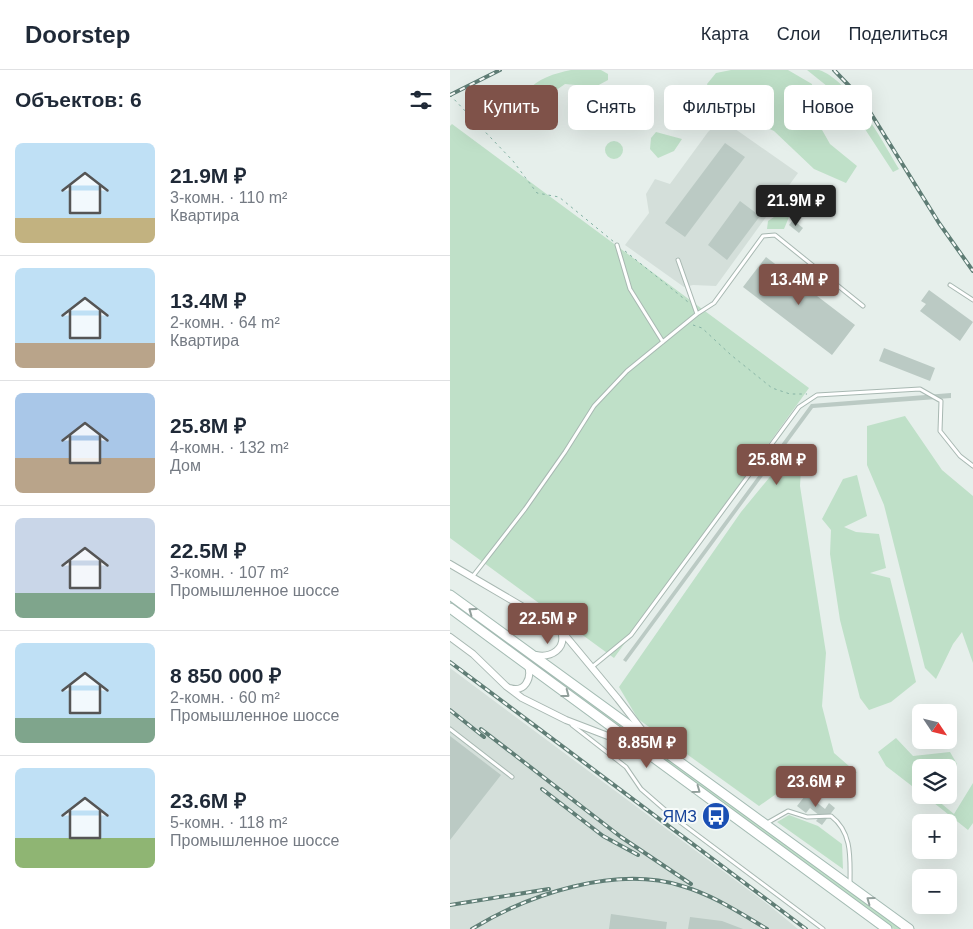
<!DOCTYPE html>
<html lang="ru">
<head>
<meta charset="utf-8">
<style>
	:root { --surface:#fff; --page:#f2f2f3; --text:#1f2937; --muted:#747a83; --line:#e0e1e3; --accent:#7f5249 }
	body { margin:0; font-family:Helvetica,sans-serif; background:var(--page); color:var(--text); height:100vh; display:flex; flex-direction:column; font-size:19px; white-space:nowrap }
	* { box-sizing:border-box; margin:0 }
	p { font-size:16px; color:var(--muted) }
	.icon { flex:none; width:28px; height:28px; fill:none; stroke:currentColor; stroke-width:2; stroke-linecap:round; stroke-linejoin:round }
	.map { position:relative; flex:1; overflow:hidden }
	.panel { display:flex; flex-direction:column; background:var(--surface); width:450px }
	.panel>* { flex:none }
	.guide { position:absolute; left:15px; top:15px; width:432px; height:45px; display:flex; gap:10px }
	.needle { width:32px; rotate:125deg }
	.tools { position:absolute; left:462px; top:634px; display:grid; gap:10px }
	.tools a { display:grid; place-items:center; width:45px; height:45px; border-radius:8px; background:var(--surface); box-shadow:0 5px 20px #0002; font-size:25px }
	.price { position:absolute; translate:-50% -42px; padding:0 11px; border-radius:5px; background:var(--accent); color:#fff; font-size:16px; line-height:32px; filter:drop-shadow(0 1px 2px #0008) }
	.price::after { content:''; position:absolute; left:50%; top:30px; width:15px; height:11px; margin-left:-8px; background:inherit; clip-path:polygon(0 0,100% 0,50% 100%) }
	.price.selected { background:#222; color:#fff }
	ul { padding:0; list-style:none }
	li { display:flex; align-items:center; gap:15px; height:125px; padding:0 15px }
	li+li { border-top:1px solid var(--line) }
	li span { display:grid; place-items:center; flex:none; width:140px; height:100px; border-radius:8px; color:#555 }
	li>.icon { margin-inline-start:auto }
	span .icon { width:60px; height:60px; fill:#fffc; stroke-width:1 }
	li b { font-size:21px }
	h2 { display:flex; justify-content:space-between; align-items:center; height:60px; padding:0 15px; font-size:21px }
	.pill { padding:0 18px; border-radius:8px; background:var(--surface); box-shadow:0 5px 20px #0002; font-size:18px; line-height:45px }
	.pill.selected { background:var(--accent); color:#fff }
	header { display:flex; align-items:center; gap:30px; box-sizing:border-box; height:70px; padding:0 25px; background:var(--surface); border-bottom:1px solid var(--line) }
	header strong { font-size:24px }
	nav { display:flex; gap:28px; margin-inline-start:auto; font-size:18px }
	main { display:flex; flex:1; min-height:0 }
	.map>svg:first-child { display:block }
</style>
</head>
<body>
<header>
<strong>Doorstep</strong>
<nav><a>Карта</a><a>Слои</a><a>Поделиться</a></nav>
</header>
<main>
<section class="panel">
<h2>Объектов: 6<svg class="icon" aria-label="filters" viewBox="0 0 24 24"><path d="M4 7h16M4 17h16"/><circle cx="9" cy="7" r="2"/><circle cx="15" cy="17" r="2"/></svg></h2>
<ul>
<li><span style="background:linear-gradient(#bfe0f5 75%,#c2b280 0)"><svg class="icon" aria-label="home" viewBox="0 0 24 24"><path d="M3 11l9-7 9 7M6 9v11h12V9"/></svg></span><div><b>21.9M ₽</b><p>3-комн. · 110 m²</p><p>Квартира</p></div></li>
<li><span style="background:linear-gradient(#bfe0f5 75%,#b9a48a 0)"><svg class="icon" aria-label="home" viewBox="0 0 24 24"><path d="M3 11l9-7 9 7M6 9v11h12V9"/></svg></span><div><b>13.4M ₽</b><p>2-комн. · 64 m²</p><p>Квартира</p></div></li>
<li><span style="background:linear-gradient(#a9c7e8 65%,#b9a48a 0)"><svg class="icon" aria-label="home" viewBox="0 0 24 24"><path d="M3 11l9-7 9 7M6 9v11h12V9"/></svg></span><div><b>25.8M ₽</b><p>4-комн. · 132 m²</p><p>Дом</p></div></li>
<li><span style="background:linear-gradient(#c9d6e8 75%,#7fa58c 0)"><svg class="icon" aria-label="home" viewBox="0 0 24 24"><path d="M3 11l9-7 9 7M6 9v11h12V9"/></svg></span><div><b>22.5M ₽</b><p>3-комн. · 107 m²</p><p>Промышленное шоссе</p></div></li>
<li><span style="background:linear-gradient(#bfe0f5 75%,#7fa58c 0)"><svg class="icon" aria-label="home" viewBox="0 0 24 24"><path d="M3 11l9-7 9 7M6 9v11h12V9"/></svg></span><div><b>8 850 000 ₽</b><p>2-комн. · 60 m²</p><p>Промышленное шоссе</p></div></li>
<li><span style="background:linear-gradient(#bfe0f5 70%,#8fb573 0)"><svg class="icon" aria-label="home" viewBox="0 0 24 24"><path d="M3 11l9-7 9 7M6 9v11h12V9"/></svg></span><div><b>23.6M ₽</b><p>5-комн. · 118 m²</p><p>Промышленное шоссе</p></div></li>
</ul>
</section>
<div class="map">
<svg width="523" height="859" viewBox="0 0 523 859">
	<rect width="100%" height="100%" fill="#e6efeb"/>
	<path fill="#d4dfda" d="M271,49l77,54 -82,113 -23,-1 -9,2 -59,-42 24,-32 -3,-19 9,-15 15,5 38,-52z
		M0,598l320,238 28,23h-348z"/>
	<path fill="#bfe0c8" d="M121,0h30l7,4v6l-13,7 -30,-3 -20,14 -14,2 -5,-8c11,-13 29,-19 45,-22z
		M281,0h57l24,14 1,30 17,30 27,22 -11,17 -32,-14 -40,-38 -60,-29 -7,-18 9,-11z
		M357,0c3,0 8,0 12,0 31,10 64,72 80,99l-6,3 -45,-69z
		M2,54l357,264 -195,270 -164,-120v-412z
		M206,62l26,7 -8,12 -16,7 -8,-9 1,-11z
		M155 80a9 9 0 1 1 18 0a9 9 0 1 1-18 0Z
		M330,143l9,4 -5,12h-17l1,-8z
		M455,346l37,54 31,26v167l-11,-31 -9,12 -17,35 -11,-11 -41,-163 -17,-40v-39z
		M337,386l14,13 -1,17 26,167 -4,53 12,47 23,20 -54,2 -44,31 -121,-87 -19,-32 122,-175z
		M407,405l10,41 -23,11 12,5 23,2 7,34 -16,5 20,5 26,104 -25,20 -22,8 -9,-12 -20,-78 -10,-66 1,-24 -9,-11 21,-40z
		M77,587l32,21 342,251h-7l-7,-5 -330,-242z
		M446,668l17,18 37,-4 7,12 -8,31v-27h-28v25l-35,-27 -8,-14z
		M523,713v40l-5,7 -44,-35h25l-12,5 17,14z
		M339,745l29,11 24,18 1,25 -66,-47z"/>
	<path fill="#bbcac4" d="M275,73l20,14 -60,80 -20,-14z
		M290,131l20,15 -33,44 -19,-15z
		M343,150l10,8 -4,5 -10,-8z
		M316,187l89,68 -23,30 -89,-68z
		M479,220l44,32 -13,19 -40,-30 6,-7 -5,-3z
		M434,278l51,20 -5,13 -51,-20z
		M501,323v5l-138,10 -187,254 -3,-2 188,-256z
		M0,666l51,39 -51,65z
		M358,722l9,6 -2,3 10,8 4,-6 6,5 -13,17 -6,-4 4,-5 -10,-8 -4,5 -9,-7z
		M161,844l56,8 -1,7h-57z
		M240,847l32,4 21,8h-55z"/>
	<g fill="none" stroke-linecap="round" stroke-linejoin="round">
		<defs>
			<path id="service" d="M167,175l13,44 33,53
				M500,215l23,15
				M247,244l17,-11 49,-67 12,-1 88,71
				M23,506l52,-67 40,-57 29,-46 33,-35 70,-57 -19,-54
				M142,597l39,-32 168,-228 18,-12 103,-6 21,12 -1,30 20,25 13,10
				M122,655l54,42 15,22 31,27 151,113
				M0,659l62,48
				M317,753l21,-12 19,6 24,-1c22,17 19,43 19,69"/>
			<path id="minor" d="M0,494l109,64 59,71 27,35
				M0,567l23,17 33,32 16,12 44,22 68,26
				M86,585c15,3 31,-6 25,-24
				M60,618c15,5 22,-10 18,-22"/>
			<path id="secondary" d="M0,525l459,334
				M0,538l437,321"/>
		</defs>
		<use href="#service" stroke="#a8b8b2" stroke-width="5"/>
		<use href="#minor" stroke="#a8b8b2" stroke-width="8"/>
		<use href="#secondary" stroke="#a4bbb3" stroke-width="11"/>
		<path stroke="#86b3a5" stroke-width="1" stroke-dasharray="2.5 4" stroke-linecap="butt" d="M0,25l63,66 24,32 22,4 55,45
			M175,181l63,51
			M243,255l9,3 29,27 41,33 18,6h17"/>
		<use href="#service" stroke="#fff" stroke-width="3"/>
		<use href="#minor" stroke="#fff" stroke-width="6"/>
		<use href="#secondary" stroke="#fff" stroke-width="9"/>
		<defs>
			<path id="rail" d="M384,0l24,25 12,17 69,111 34,48
				M0,25l50,-25
				M0,592l356,267
				M0,640l34,27
				M31,659l140,108 70,47
				M92,719l61,47 35,19
				M0,835l99,-16
				M22,859c57,-35 144,-64 210,-43 31,9 58,27 85,43"/>
		</defs>
		<use href="#rail" stroke="#5f7d75" stroke-width="4"/>
		<use href="#rail" stroke="#f7fbf9" stroke-width="2" stroke-dasharray="5.5" stroke-linecap="butt"/>
	</g>
	<defs><path id="oneway-chevron" d="M-2-3.5L2.5 0L-2 3.5" fill="none" stroke-width="1.6" stroke-linecap="round" stroke-linejoin="round" transform="scale(1.25)"/></defs>
	<g stroke="#92a09c">
		<use href="#oneway-chevron" transform="translate(22 541) rotate(-144)"/>
		<use href="#oneway-chevron" transform="translate(116 624) rotate(37)"/>
		<use href="#oneway-chevron" transform="translate(247 720) rotate(36)"/>
		<use href="#oneway-chevron" transform="translate(420 830) rotate(-144)"/>
	</g>
	<defs>
		<symbol id="bus-disc" viewBox="-11 -11 22 22"><circle r="9.5" fill="#1a4fb4" stroke="#f7fbf9"/><path d="M-5-6H5V4H4V6H2V4H-2V6H-4V4H-5ZM-3.5-4V0h7V-4ZM-3.5 1.2v1.5H-2V1.2ZM2 1.2v1.5H3.5V1.2Z" fill="#fff"/></symbol>
	</defs>
	<g fill-rule="evenodd">
		<use href="#bus-disc" x="250" y="730" width="32" height="32"/>
	</g>
	<g text-anchor="middle" dominant-baseline="central" stroke-width="4" stroke-linejoin="round" paint-order="stroke">
		<g font-size="16" fill="#164399" stroke="#f7fbf9" text-anchor="end">
			<text x="247" y="746">ЯМЗ</text>
		</g>
	</g>
</svg>
<div class="tools">
<a><svg class="needle" viewBox="-14 -14 28 28"><path d="M0-13l5 13h-10z" fill="#e53935"/><path d="M0 13l5-13h-10z" fill="#747a83"/></svg></a>
<a><svg class="icon" aria-label="layers" viewBox="0 0 24 24"><path d="M12 4l9 5-9 5-9-5zM3 14l9 5 9-5"/></svg></a>
<a>+</a>
<a>−</a>
</div>
<b class="price selected" style="left:346px;top:157px">21.9M ₽</b>
<b class="price" style="left:349px;top:236px">13.4M ₽</b>
<b class="price" style="left:327px;top:416px">25.8M ₽</b>
<b class="price" style="left:98px;top:575px">22.5M ₽</b>
<b class="price" style="left:197px;top:699px">8.85M ₽</b>
<b class="price" style="left:366px;top:738px">23.6M ₽</b>
<div class="guide">
<a class="pill selected">Купить</a>
<a class="pill">Снять</a>
<a class="pill">Фильтры</a>
<a class="pill">Новое</a>
</div>
</div>
</main>
</body>
</html>
